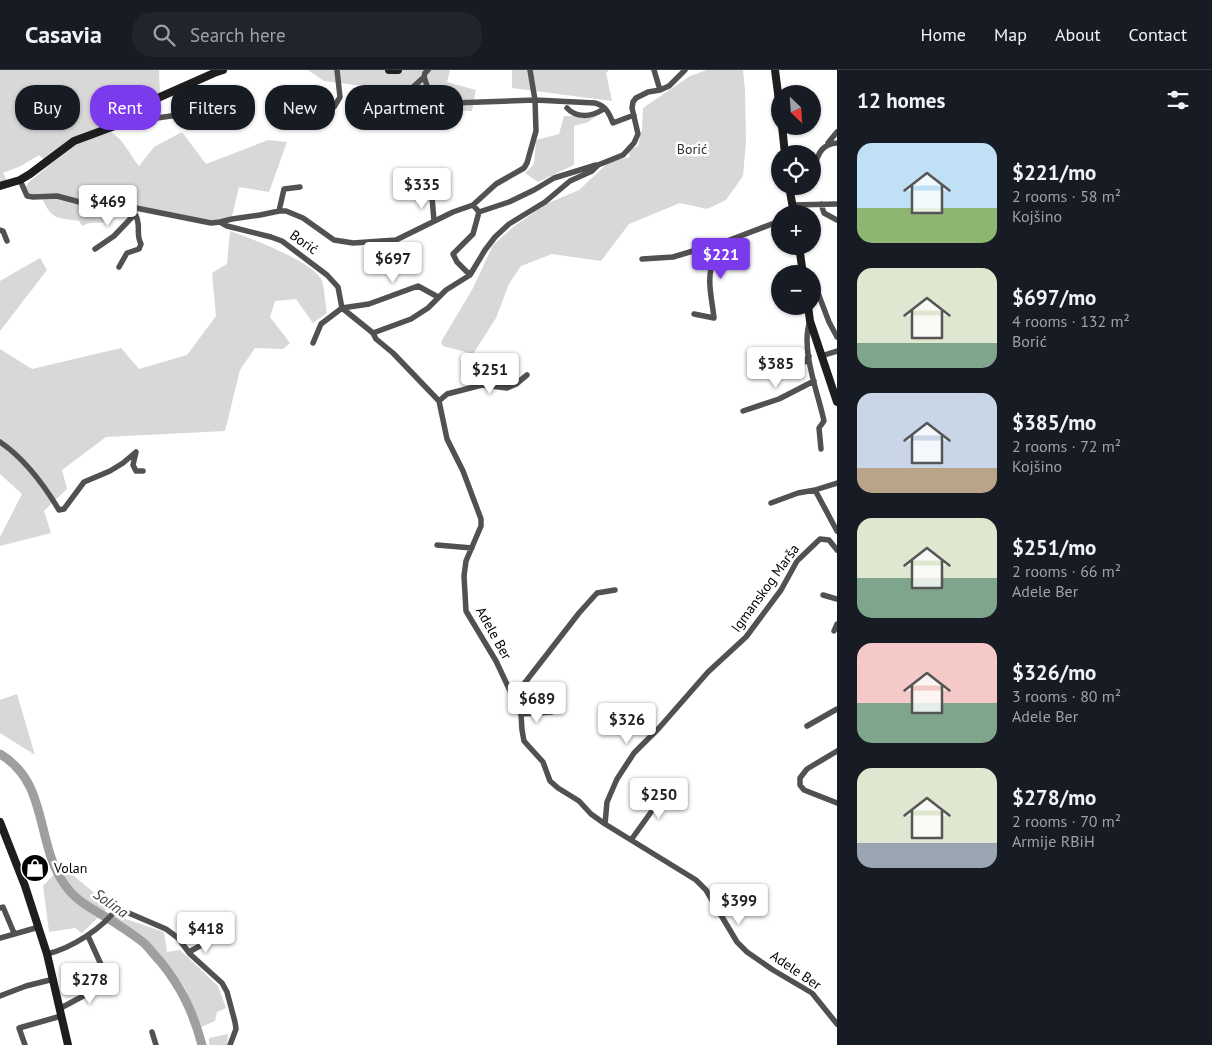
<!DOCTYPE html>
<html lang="en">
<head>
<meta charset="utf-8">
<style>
	:root { --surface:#171b24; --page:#20242c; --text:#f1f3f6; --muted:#9ea1a6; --line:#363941; --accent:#7c3aed }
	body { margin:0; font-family:"PT Sans",sans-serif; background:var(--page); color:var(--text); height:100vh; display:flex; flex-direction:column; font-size:19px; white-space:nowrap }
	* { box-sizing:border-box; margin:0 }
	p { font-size:16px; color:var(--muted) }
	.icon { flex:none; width:28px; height:28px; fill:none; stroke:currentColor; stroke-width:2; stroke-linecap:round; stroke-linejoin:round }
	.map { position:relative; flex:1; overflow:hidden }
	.sheet { display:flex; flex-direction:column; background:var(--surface); width:375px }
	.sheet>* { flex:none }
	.top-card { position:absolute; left:15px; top:15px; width:475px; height:45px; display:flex; gap:10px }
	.needle { width:32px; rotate:155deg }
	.fabs { position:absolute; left:771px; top:15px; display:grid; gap:10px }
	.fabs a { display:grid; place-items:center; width:50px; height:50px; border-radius:50%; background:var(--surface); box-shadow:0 1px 4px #0004; font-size:25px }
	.price { position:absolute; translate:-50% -42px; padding:0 11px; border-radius:5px; background:#fff; color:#222; font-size:16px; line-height:32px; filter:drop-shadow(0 1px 2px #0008) }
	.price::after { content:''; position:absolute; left:50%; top:30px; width:15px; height:11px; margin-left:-8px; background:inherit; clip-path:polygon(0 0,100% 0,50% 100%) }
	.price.selected { background:var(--accent); color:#fff }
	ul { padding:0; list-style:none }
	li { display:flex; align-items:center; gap:15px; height:125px; padding:0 20px }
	li span { display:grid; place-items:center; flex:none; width:140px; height:100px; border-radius:15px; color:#555 }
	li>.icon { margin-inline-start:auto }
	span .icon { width:60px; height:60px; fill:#fffc; stroke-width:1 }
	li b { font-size:21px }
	h2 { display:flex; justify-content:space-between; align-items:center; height:60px; padding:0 20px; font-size:21px }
	.pill { padding:0 18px; border-radius:20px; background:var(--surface); box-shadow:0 1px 4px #0004; font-size:18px; line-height:45px }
	.pill.selected { background:var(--accent); color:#fff }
	header { display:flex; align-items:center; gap:30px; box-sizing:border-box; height:70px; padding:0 25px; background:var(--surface); border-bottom:1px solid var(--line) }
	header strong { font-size:24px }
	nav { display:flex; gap:28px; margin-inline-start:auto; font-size:18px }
	.search { width:350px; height:45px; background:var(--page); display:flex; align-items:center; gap:12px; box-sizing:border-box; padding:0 18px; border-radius:20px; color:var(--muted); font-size:19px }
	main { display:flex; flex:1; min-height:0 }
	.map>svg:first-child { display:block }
</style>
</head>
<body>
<header>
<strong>Casavia</strong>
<div class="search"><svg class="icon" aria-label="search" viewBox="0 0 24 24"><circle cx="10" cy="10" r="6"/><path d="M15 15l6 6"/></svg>Search here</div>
<nav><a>Home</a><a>Map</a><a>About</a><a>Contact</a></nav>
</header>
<main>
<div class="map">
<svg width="837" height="975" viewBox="0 0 837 975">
	<rect width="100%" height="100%" fill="#fff"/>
	<path fill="#d8d8d8" d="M0,0h159l1,25 -28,21 -45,19 -41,27 -7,-7 -18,11 -18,7 6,11 -9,2z
		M308,0h142l-3,12 29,8 -4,21 -59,-1 -14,8 -25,-2 5,-28 -55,-7z
		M512,0h97l-3,3 6,28 -100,-13z
		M707,0h36l2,20 1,51 -3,35 -17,24 -19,9 -27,-6 -51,21 -28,37 -49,-7 -31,12 -12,18 -13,34 -23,36 -30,-8 -2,-4 32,-54 20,-43 20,-18 33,-23 33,-14 30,-28 21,-5 -2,-7 10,-4 4,-17 1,-21 47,-32z
		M564,46h33l-9,6 -14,4v39l-36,17 -13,-9 9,-9 2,-24 23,-6z
		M111,62c13,8 18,22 28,34l15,-19 28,-15 24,32 62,-24 19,2 -18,50 -30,-5 -7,29 -21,7 -96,-17c-9,27 -16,11 -33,20l-3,-5c-25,-4 -27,-1 -38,-25l-8,1 -7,-5v-6l3,-4 45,-37 12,-6z
		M230,161c20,7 85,31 92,50 3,10 3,22 5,32l-14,10 -17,-24 -21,2 -5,16 20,26 -7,6 -28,-1 -15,22 -15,61 -119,6 -44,33 5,19 -23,22 7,22 -51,13v-9l22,-43 -22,-20v-125l32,20 89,-21 18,21 48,-14 29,-39 -4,-43 15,-9z
		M40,188l7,12 -47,61v-50z
		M17,624l18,61 -35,-22v-33z
		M62,796l48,40 -28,27 -7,-5 -26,4 -6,-46z
		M114,845l50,17 3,20 13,-2 38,36 8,22 -9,4 -2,9 -14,6 -16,-39 -30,-40 -42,-30z
		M228,964l-1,11h-18v-7z"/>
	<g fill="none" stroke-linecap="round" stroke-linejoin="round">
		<path stroke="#9f9f9f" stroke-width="9" d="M0,684c51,30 34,94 68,135 12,15 30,23 46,33 10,7 22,14 31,22 5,5 10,12 15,17 22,27 33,51 42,84"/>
		<path stroke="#515151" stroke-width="5.5" d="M428,0l-3,3 -1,4 6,17 8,6 15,3 82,-3 60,3c11,3 14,10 18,20l21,-8
			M654,0l6,20
			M374,28l26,1 24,-22
			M334,37l6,-10 -3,-27
			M567,38c9,10 24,9 35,2l1,-3
			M120,54l8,2 29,-8 28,-4 21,-7
			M828,73l9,-11
			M812,101c6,-15 8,-27 25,-28
			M20,110l7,16 6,1 24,-1 34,9h30l90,18 9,-1 7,4 44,11 11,4 45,34 11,12 4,21 31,25 3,6 17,14 46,48 8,38 16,32 18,48v7l-15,35 -2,15 2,35 30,50 25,53 1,16 2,11 19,21 7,19 8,7 21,13 12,13 14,10 91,56 10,10 31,52 10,10 26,18 39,23 25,31
			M432,127l2,24
			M821,134l3,9 13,7
			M473,135l6,7 30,-10 25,-12 20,-12 42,-13
			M792,135l45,-1
			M279,141l5,-22 16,-2
			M220,152l12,-3 28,-4 19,-4h7l17,7 31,22 19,3 43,-3 57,-28 20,-7 23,-21 28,-16 3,-5 9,-32 -1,-31 -5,-30
			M0,160l3,1 4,10
			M95,179l19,-13 21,-22 -1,-3
			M642,189l31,-2 54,-16 53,-20
			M119,197l8,-14 12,-4 2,-5c-6,-11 1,-19 -6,-30
			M470,205l-13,-13 -4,-8 20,-20 6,-22
			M812,219l6,4 11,29 8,15
			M694,244l20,4c-2,-20 -9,-42 1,-60 4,-6 9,-11 12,-17
			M810,251c-10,27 8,72 14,100l-5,7 2,21
			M373,263l38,-14 17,-11 18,-18 24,-15 15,-25 10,-13 14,-13 36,-22 25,-21 22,-10 6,-6 25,-10 11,-12 4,-9 -6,-26 1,-6 3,-4 12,-6 12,-2 9,-4 16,-16
			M313,273l8,-19 21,-16 27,-4 49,-18 20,11
			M821,286l16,-5
			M779,305l16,-2 14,-17
			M439,331l8,-7 35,-9 25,3 9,-4 11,-9
			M743,341l36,-12 35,-18
			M0,372c25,17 44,43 59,68l5,-1 20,-27 26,-11 13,-8 13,-11 -3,13 3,6h7
			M837,413l-22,7 22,41
			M771,433l27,-10 17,-3
			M437,475l35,3
			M823,525l14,4
			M834,561l3,-7
			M513,628l66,-85 18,-20 18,-3
			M521,644l31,-2
			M807,656l30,-17
			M837,681l-30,18 -7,9v7l4,5 33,13
			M605,754l2,-22 10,-23 17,-26 25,-25 49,-56 38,-35 35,-47 16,-29 23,-22 9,1 8,10
			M631,770l38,-53
			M0,838l3,-1 11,26
			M88,866l21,46
			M0,868l39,-11
			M189,882l25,-14
			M47,884c25,-6 56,-26 70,-46l49,21 12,9 12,16 32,29 5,9 8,30 1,7 -6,16
			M0,926l26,-10 28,-7
			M59,939l54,-29
			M152,962l4,13
			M25,975l-6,-17 42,-12"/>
		<path stroke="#1e1e1e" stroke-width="8" d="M389,0h9
			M775,0l5,39
			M782,56l3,28
			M0,116l20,-6 10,-6 44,-33 46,-17 40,-27 54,-24 9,-3
			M789,116l5,28
			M799,176l4,28
			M808,236l2,15 27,81
			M0,752l25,64 22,68 21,91"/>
	</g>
	<defs>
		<symbol id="shop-disc" viewBox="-11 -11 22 22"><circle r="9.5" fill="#000" stroke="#fff"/><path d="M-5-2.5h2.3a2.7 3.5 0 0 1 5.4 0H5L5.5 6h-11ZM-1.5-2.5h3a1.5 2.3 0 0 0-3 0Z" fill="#fff"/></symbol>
	</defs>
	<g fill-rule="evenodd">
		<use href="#shop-disc" x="19" y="782" width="32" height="32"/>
	</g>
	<g text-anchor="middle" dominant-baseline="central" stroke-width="5" stroke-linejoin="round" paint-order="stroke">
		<g font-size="14" fill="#2f2f2f" stroke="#fff">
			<text x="692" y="79">Borić</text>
		</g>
		<g font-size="14" fill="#000" stroke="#fff">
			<text transform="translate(304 172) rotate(35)">Borić</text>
			<text transform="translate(765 518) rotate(-54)">Igmanskog Marša</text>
			<text transform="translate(494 563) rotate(61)">Adele Ber</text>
			<text transform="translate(796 900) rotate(34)">Adele Ber</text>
		</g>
		<g font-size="14" fill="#000" stroke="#fff" text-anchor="start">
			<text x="54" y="798">Volan</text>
		</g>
		<g font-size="15" font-style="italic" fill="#404040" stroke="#fff">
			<text transform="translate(111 833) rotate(35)">Solina</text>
		</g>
	</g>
</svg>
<div class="fabs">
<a><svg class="needle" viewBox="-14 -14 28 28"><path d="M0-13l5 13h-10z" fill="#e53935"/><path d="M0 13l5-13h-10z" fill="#9ea1a6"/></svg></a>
<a><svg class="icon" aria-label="locate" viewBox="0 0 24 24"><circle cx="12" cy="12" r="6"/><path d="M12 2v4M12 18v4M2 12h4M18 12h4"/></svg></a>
<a>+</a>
<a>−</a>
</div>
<b class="price" style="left:422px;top:140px">$335</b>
<b class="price" style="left:108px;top:157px">$469</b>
<b class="price selected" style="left:721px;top:210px">$221</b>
<b class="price" style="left:393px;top:214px">$697</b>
<b class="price" style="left:776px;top:319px">$385</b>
<b class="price" style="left:490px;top:325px">$251</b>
<b class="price" style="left:537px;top:654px">$689</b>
<b class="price" style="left:627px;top:675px">$326</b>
<b class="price" style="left:659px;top:750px">$250</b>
<b class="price" style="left:739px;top:856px">$399</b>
<b class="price" style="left:206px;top:884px">$418</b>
<b class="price" style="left:90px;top:935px">$278</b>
<div class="top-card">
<a class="pill">Buy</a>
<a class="pill selected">Rent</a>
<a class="pill">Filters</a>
<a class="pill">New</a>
<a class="pill">Apartment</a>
</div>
</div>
<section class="sheet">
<h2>12 homes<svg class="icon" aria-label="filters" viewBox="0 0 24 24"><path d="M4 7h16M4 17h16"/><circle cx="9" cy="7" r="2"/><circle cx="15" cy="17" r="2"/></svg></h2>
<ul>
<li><span style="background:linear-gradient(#bfe0f5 65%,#8fb573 0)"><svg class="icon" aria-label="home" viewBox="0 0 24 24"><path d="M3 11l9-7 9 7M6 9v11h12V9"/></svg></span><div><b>$221/mo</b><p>2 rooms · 58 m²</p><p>Kojšino</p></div></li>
<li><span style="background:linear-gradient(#dfe7d0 75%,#7fa58c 0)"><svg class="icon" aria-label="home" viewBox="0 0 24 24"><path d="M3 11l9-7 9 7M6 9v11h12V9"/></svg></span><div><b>$697/mo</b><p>4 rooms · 132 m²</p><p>Borić</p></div></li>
<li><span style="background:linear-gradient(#c9d6e8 75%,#b9a48a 0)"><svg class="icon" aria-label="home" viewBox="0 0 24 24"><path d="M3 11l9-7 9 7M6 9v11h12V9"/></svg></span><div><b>$385/mo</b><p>2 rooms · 72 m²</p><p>Kojšino</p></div></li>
<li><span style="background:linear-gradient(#dfe7d0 60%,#7fa58c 0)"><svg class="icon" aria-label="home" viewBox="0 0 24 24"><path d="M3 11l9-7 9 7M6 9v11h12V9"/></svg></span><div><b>$251/mo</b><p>2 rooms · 66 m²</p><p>Adele Ber</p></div></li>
<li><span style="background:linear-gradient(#f6c9c9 60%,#7fa58c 0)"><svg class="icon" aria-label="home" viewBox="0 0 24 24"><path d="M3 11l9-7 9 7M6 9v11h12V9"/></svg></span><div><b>$326/mo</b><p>3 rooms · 80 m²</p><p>Adele Ber</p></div></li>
<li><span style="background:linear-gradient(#dfe7d0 75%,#9aa5b1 0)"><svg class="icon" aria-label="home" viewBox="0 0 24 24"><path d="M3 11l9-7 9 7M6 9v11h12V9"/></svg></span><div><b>$278/mo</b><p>2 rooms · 70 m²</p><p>Armije RBiH</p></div></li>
</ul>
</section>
</main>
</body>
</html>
